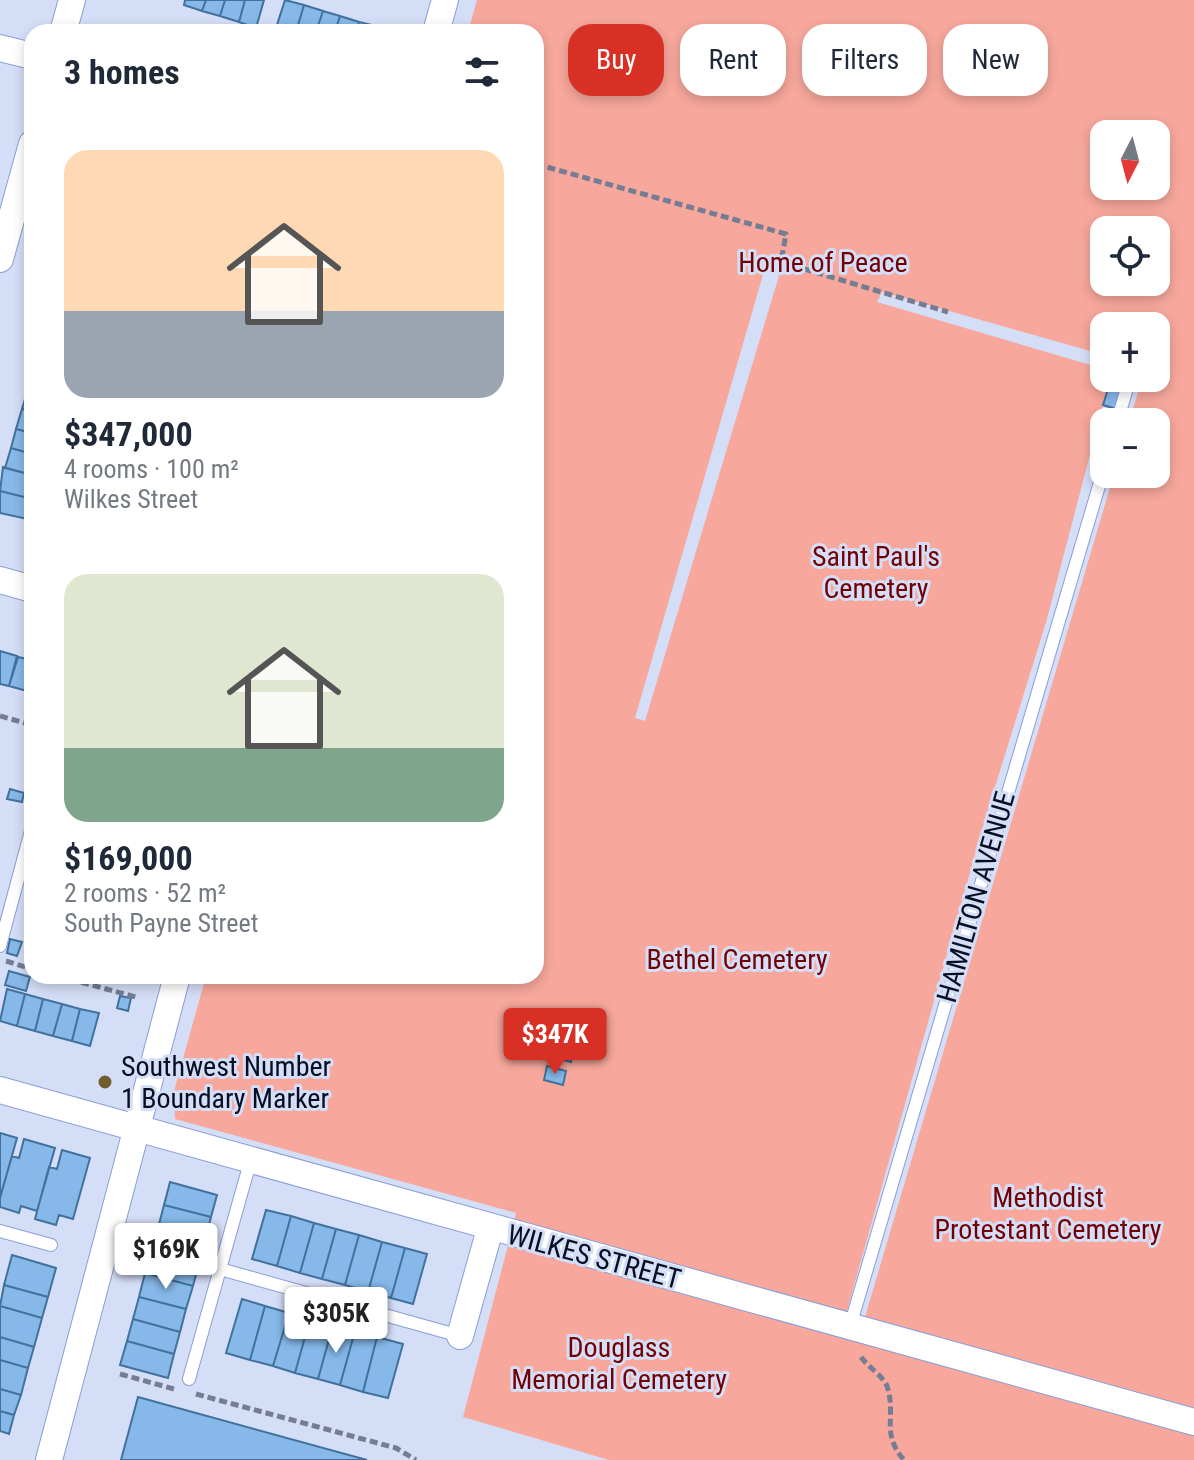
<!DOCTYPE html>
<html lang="en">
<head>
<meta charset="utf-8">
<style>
	:root { --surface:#fff; --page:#f2f2f3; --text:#1f2937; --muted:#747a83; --accent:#d93025 }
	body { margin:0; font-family:"Roboto Condensed",sans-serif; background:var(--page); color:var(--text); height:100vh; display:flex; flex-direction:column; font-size:30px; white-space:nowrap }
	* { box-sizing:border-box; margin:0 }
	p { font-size:26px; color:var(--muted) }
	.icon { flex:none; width:44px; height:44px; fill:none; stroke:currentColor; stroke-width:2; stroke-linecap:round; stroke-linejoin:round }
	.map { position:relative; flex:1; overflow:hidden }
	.details { position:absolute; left:24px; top:24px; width:520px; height:960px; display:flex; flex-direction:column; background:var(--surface); border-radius:24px; box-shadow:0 4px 12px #0003 }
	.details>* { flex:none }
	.banner { position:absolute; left:568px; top:24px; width:506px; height:72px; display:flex; gap:16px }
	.needle { width:52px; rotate:186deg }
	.controls { position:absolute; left:1090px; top:120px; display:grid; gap:16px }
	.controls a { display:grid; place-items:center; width:80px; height:80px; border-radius:16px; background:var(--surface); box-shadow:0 4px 12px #0003; font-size:40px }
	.price { position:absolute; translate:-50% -68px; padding:0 18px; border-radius:8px; background:#fff; color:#222; font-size:26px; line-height:52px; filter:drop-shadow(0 2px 4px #0008) }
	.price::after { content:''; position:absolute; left:50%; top:48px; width:24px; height:18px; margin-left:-12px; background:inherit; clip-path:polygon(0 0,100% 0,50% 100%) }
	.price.on { background:var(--accent); color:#fff }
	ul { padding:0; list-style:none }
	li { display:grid; align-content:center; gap:16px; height:424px; padding:0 40px }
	li span { display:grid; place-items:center; height:248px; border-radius:24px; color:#555 }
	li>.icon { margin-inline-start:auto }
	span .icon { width:144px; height:144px; fill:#fffc; stroke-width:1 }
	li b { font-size:34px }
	h2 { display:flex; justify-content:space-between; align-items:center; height:96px; padding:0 40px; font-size:34px }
	.tag { padding:0 28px; border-radius:24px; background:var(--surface); box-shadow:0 4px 12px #0003; font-size:28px; line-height:72px }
	.tag.on { background:var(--accent); color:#fff }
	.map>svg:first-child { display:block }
</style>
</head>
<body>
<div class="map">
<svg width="1194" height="1460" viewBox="0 0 1194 1460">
	<rect width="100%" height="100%" fill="#d5def7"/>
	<path fill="#f7a79c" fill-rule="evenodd" d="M477,0h717v1460h-585l-146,-43 48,-183 679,187 3,-12 -328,-92 249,-843h42v-52h-27l11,-36 -6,-8h22v-52h-52v29l-222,-63 -5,10 227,67v9h6l-63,241 -61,197 -140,498 -332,-92 2,-9 -341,-94 -1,-28 32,-115h330v-944h-68zM1104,134h52v52h-52zM1104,230h52v52h-52zM766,264l15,5 -136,452 -10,-3z"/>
	<path fill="#86b8e9" stroke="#41719d" stroke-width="2" d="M185,0h21l-4,11 -18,-6z
		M206,0h19l-5,16 -18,-5z
		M225,0h20l-6,22 -19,-6z
		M245,0h19l-8,28 -17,-6z
		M285,0l19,5 -8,27 -20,-4z
		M304,5l19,6 -7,21h-20z
		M323,11l17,5 -5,16h-19z
		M340,16l19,6 -3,10h-21z
		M359,22l17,4 -1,6h-19z
		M1109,386l13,4 -6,19 -13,-4z
		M28,389l4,1v21l-10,-2z
		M22,409l10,2v22l-16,-4z
		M16,429l16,4v21l-21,-6z
		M11,448l21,6v21l-27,-7z
		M3,467l29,8v24l-32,-8z
		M0,491l32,8v21l-32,-7z
		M0,651l17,5 -8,30 -9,-2z
		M18,657l14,3 -5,31 -18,-5z
		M10,789l14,4 -2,9 -15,-3z
		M10,939l12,3 -5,14 -10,-3z
		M9,971l21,6 -4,14 -21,-6z
		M7,989l18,5 -8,32 -17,-5z
		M25,994l18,5 -8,32 -18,-5z
		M120,996l11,2 -3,13 -11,-3z
		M43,999l19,5 -9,32 -18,-5z
		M62,1004l18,5 -8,32 -19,-5z
		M80,1009l19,4 -9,33 -18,-5z
		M566,1027l13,4 -8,31 -14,-4z
		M547,1066l19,5 -3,14 -19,-5z
		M0,1133l17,5 -17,60z
		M24,1139l31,9 -18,63 -16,-5 -2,7 -19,-6v-9l12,-42 7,2z
		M62,1150l28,8 -17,61 -14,-4 -3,10 -21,-6 14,-52 8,2z
		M170,1182l47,13 -6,22 -47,-12z
		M164,1205l47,12 -6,24 -47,-13z
		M266,1210l25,6 -14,50 -25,-7z
		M291,1216l23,7 -14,50 -23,-7z
		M314,1223l22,6 -14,50 -22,-6z
		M158,1228l47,13 -6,22 -47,-13z
		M336,1229l23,6 -14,50 -23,-6z
		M359,1235l23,7 -14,50 -23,-7z
		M382,1242l23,6 -14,50 -23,-6z
		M405,1248l22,6 -14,50 -22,-6z
		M152,1250l47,13 -6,23 -48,-13z
		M12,1255l44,13 -8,29 -44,-12z
		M145,1273l48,13 -7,23 -47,-12z
		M4,1285l44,12 -6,21 -42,-12z
		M139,1297l47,12 -6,23 -47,-13z
		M242,1299l23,7 -15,54 -24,-7z
		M0,1306l42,12 -8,29 -34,-10z
		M265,1306l24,7 -16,53 -23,-6z
		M289,1313l21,6 -15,54 -22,-7z
		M133,1319l47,13 -6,22 -47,-13z
		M310,1319l23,6 -15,54 -23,-6z
		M333,1325l22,6 -15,54 -22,-6z
		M355,1331l22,6 -14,55 -23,-7z
		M0,1337l34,10 -6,21 -28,-8z
		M377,1337l26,7 -15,54 -25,-6z
		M127,1341l47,13 -6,24 -48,-13z
		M0,1360l28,8 -7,27 -21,-6z
		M0,1389l21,6 -7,20 -14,-4z
		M138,1397l229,63h-246z
		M0,1411l14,4 -5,19 -9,-3z"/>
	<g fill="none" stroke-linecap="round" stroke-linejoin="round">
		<defs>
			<path id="lane" d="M1117,422l13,-44
				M0,946l32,-119
				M0,1231l51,14
				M220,1269l240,67
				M850,1326l254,-857
				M189,1379l62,-220"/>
			<path id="street" d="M63,32l9,-32
				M436,32l9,-32
				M0,48l32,8
				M0,259l32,-115
				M0,580l32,9
				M0,1090l1194,332
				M460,1336l30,-107
				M49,1460l128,-484"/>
		</defs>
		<use href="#lane" stroke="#899ed8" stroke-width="14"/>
		<use href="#street" stroke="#899ed8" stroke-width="28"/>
		<path stroke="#757d94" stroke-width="5" stroke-dasharray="8 4" stroke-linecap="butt" d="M536,164l250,70 -5,28 167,50
			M0,716l32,9
			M6,961l26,8
			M58,976l78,21
			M861,1357c7,10 22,19 26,29 10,31 -7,46 17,74
			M120,1374l54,15
			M196,1394l200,54 20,12"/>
		<use href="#lane" stroke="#fff" stroke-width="12"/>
		<use href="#street" stroke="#fff" stroke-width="26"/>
	</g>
	<circle fill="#715e2d" stroke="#d5def7" stroke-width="3" cx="105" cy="1082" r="8"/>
	<g text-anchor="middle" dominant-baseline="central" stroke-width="6" stroke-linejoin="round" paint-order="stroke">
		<g font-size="28" fill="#730104" stroke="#d5def7">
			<text x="823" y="262">Home of Peace</text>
			<text x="876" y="556">Saint Paul's<tspan x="876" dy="32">Cemetery</tspan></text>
			<text x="737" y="959">Bethel Cemetery</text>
			<text x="1048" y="1197">Methodist<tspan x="1048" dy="32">Protestant Cemetery</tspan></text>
			<text x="619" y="1347">Douglass<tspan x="619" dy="32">Memorial Cemetery</tspan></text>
		</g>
		<g font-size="28" fill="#070e22" stroke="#d5def7">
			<text transform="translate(976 897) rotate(-74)">HAMILTON AVENUE</text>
			<text transform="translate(594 1257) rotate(15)">WILKES STREET</text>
		</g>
		<g font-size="28" fill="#070e22" stroke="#d5def7" text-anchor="start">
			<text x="121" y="1066">Southwest Number<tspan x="121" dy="32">1 Boundary Marker</tspan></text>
		</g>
	</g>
</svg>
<div class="controls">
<a><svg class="needle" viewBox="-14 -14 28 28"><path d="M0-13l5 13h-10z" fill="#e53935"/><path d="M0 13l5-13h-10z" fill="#747a83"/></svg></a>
<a><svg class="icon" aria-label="locate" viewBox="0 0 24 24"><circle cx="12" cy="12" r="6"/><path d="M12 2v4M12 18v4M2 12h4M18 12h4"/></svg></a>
<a>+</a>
<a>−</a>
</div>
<b class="price on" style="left:555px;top:1076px">$347K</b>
<b class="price" style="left:166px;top:1291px">$169K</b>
<b class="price" style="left:336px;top:1355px">$305K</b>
<div class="banner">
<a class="tag on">Buy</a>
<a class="tag">Rent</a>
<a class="tag">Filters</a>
<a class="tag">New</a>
</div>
<section class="details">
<h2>3 homes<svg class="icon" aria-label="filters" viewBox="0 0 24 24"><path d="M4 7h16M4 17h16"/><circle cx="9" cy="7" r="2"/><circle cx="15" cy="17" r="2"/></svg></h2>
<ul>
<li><span style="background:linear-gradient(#ffd9b3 65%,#9aa5b1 0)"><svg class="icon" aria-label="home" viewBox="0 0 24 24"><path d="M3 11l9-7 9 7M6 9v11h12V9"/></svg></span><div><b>$347,000</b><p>4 rooms · 100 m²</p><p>Wilkes Street</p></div></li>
<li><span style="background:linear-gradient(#dfe7d0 70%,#7fa58c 0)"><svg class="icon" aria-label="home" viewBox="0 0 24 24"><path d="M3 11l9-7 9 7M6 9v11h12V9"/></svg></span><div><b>$169,000</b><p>2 rooms · 52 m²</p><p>South Payne Street</p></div></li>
</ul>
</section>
</div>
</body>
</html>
